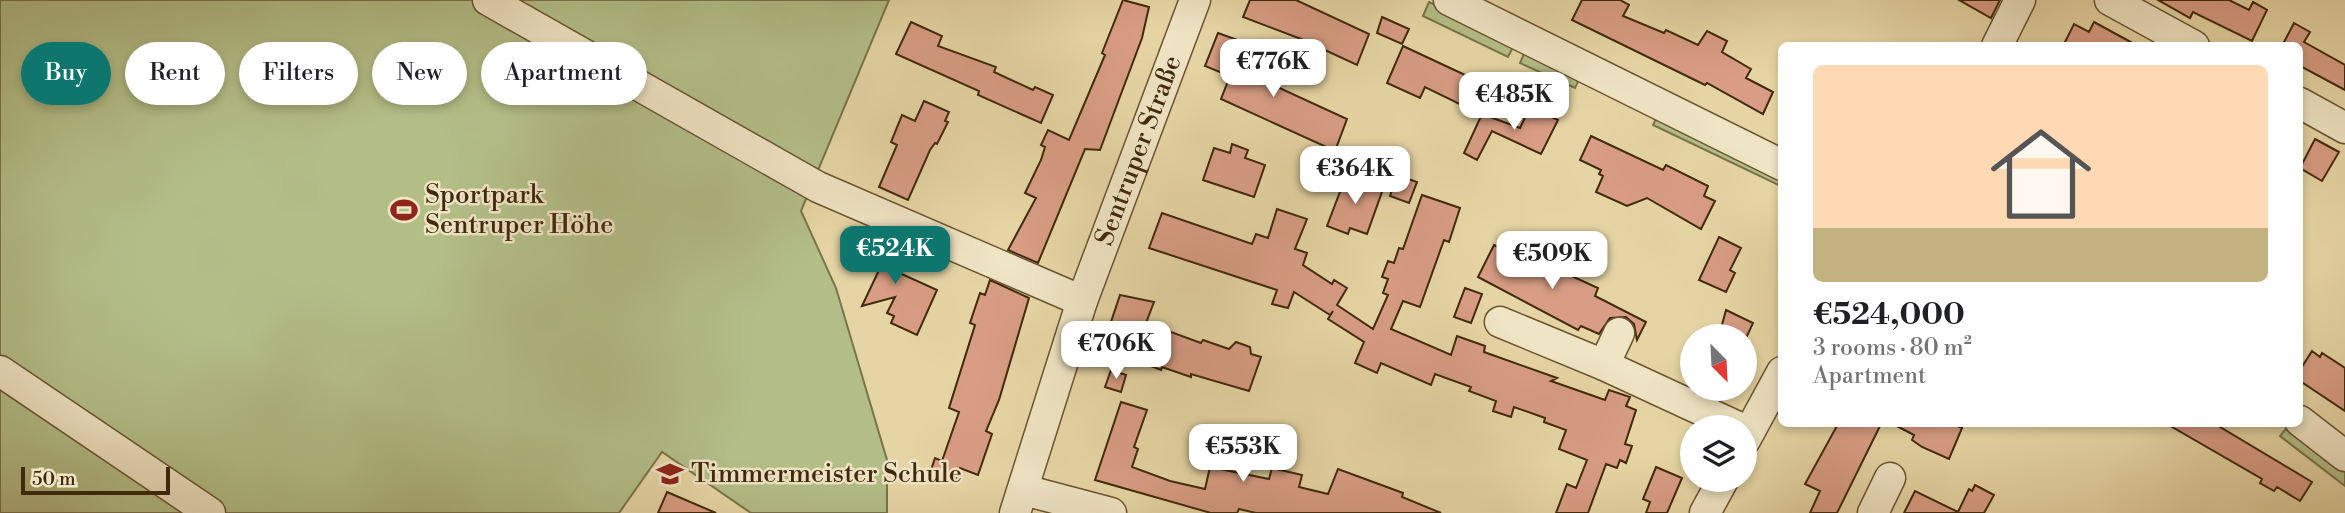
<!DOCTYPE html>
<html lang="en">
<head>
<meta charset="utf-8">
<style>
	:root { --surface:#fff; --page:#f6f6f6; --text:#202124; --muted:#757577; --line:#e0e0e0; --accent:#0f766e }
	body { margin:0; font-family:"Libre Bodoni",serif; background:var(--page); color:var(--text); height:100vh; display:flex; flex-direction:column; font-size:26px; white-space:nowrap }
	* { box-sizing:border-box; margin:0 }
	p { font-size:23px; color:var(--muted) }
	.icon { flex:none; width:38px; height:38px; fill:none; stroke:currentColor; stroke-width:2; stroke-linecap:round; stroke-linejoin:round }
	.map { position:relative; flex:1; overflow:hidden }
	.sheet { position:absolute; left:1778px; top:42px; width:525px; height:385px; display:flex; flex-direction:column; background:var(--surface); border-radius:10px; box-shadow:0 4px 10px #0003 }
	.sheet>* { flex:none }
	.guide { position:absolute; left:21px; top:42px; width:665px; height:63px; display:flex; gap:14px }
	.needle { width:46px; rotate:156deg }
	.controls { position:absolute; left:1680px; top:324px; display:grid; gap:14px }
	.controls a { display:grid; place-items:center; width:77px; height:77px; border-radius:50%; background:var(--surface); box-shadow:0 4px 10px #0003; font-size:35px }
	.scale { position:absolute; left:21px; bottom:18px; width:149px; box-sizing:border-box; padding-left:7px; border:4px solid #41290c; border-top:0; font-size:19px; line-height:24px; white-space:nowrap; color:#41290c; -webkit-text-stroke:5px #efe4c4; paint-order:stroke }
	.price { position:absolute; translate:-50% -60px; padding:0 16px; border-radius:14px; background:#fff; color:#222; font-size:23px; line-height:46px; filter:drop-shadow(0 2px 4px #0008) }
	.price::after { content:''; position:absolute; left:50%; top:42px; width:21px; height:16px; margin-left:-10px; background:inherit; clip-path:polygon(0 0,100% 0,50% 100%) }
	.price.on { background:var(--accent); color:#fff }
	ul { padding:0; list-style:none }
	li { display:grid; align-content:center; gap:14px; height:371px; padding:0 35px }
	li+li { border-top:2px solid var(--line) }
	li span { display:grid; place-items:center; height:217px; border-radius:10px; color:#555 }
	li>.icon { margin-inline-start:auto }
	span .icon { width:126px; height:126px; fill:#fffc; stroke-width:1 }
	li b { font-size:30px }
	.chip { padding:0 24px; border-radius:32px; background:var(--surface); box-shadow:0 4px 10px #0003; font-size:24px; line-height:63px }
	.chip.on { background:var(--accent); color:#fff }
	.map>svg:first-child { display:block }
</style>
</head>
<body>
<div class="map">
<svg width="2345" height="513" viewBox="0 0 2345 513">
	<rect width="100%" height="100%" fill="#e6d5a4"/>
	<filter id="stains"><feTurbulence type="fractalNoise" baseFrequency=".00286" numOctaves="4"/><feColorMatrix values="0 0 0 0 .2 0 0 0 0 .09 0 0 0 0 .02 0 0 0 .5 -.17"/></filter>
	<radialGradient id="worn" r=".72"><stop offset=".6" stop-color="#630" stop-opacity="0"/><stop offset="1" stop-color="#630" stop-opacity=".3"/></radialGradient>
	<path fill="#b3be87" stroke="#7a744a" stroke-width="2" d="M0,0h889l-88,211 35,77 51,172v53h-136l-89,-61 -43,61h-619z
		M1429,2l86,41 -7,14 -85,-41z
		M1526,49l55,26 -6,13 -55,-25z
		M1659,112l122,59v15l-128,-61z
		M2289,425l56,43v18l-65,-50z"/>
	<path fill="#d89d84" stroke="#41290c" stroke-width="2" d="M1123,0l26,7 -7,31 -42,112 -15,-1 -47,114 -30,-13 28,-52 -11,-5 16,-33 4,-13 -4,-2 7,-15 21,10 36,-85 -3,-2z
		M1250,0h46l73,34 -12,31 -56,-26 -58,-22z
		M1582,0h38l9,5 -6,11 41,17 2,-3 32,15 9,-14 20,10 -5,11 29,17 -5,9 27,14 -10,22 -56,-31 -2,2 -133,-65z
		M1959,0h41l-9,18z
		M2158,0h71l20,10 4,-8 14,8 -15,31 -59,-29 -3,6z
		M1382,17l27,12 -7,15 -25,-11z
		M911,22l31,14 -4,10 58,21 -2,5 39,18 2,-3 18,8 -12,28 -63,-28 1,-4 -83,-37z
		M2094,22l44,24h-75l11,-22 15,8z
		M2294,23l16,9 -6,10 41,23v25l-45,-24v-20h-18z
		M1218,33l25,9 -9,25 113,52 -12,32 -114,-52 9,-23 -25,-10z
		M1403,46l90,42 -13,26 -55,-27 -5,11 -33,-15z
		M924,101l25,11 -4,9 3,1 -11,22 -2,-1 -5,7 -22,50 -29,-13 18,-42 -6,-3 11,-27 13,6z
		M1530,107l28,13 -17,34 -49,-23 -15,29 -13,-7 18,-39 38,14z
		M1591,136l72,34 3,-5 42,21 -4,10 11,5 -14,28 -54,-31 -20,8 -31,-14 7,-16 -4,-2 2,-4 -21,-10z
		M2315,139l24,13 -17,29 -22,-13z
		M1232,144l16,6 -3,8 20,7 -11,32 -51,-17 11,-32 16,5z
		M1397,175l20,7 -8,21 -19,-7z
		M1346,176l37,13 -16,45 -17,-6 -2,6 -21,-8z
		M1422,195l38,13 -11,34 -5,-2 -24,67 -17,-6 -12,28 60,26 6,-19 28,10 -1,6 73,26 -6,3 54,19 4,-10 21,7 -4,9 10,4 -11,34 7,2 -6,17 -6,-3 -3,8 -11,-4 -18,49h-32l11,-29 9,4 11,-28 -28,-11 7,-19 -22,-8 1,-4 -31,-11 -3,10 -18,-6 3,-10 -27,-10 2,-4 -36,-13 -4,11 -50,-22 -4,10 -22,-10 9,-21 -36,-23 5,-8 -3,4 -36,-23 -6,16 -16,-4 5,-14 -128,-42 13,-35 90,31 4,-10 12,4 9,-29 30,10 -12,30 12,4 -4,12 29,19 2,-4 13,8 -10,17 36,24 15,-34 -5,-2 5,-14 -6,-2 6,-16 6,2 5,-15 4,1z
		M868,229l24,11 -8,26 53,24 -20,45 -26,-12 3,-7 -7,-3 8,-16 -33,9 18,-38 -25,-12z
		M1719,237l22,11 -11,22 5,3 -9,19 -27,-12z
		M1494,245l14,7 2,-4 88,40 -3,8 51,26 -9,18 -3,-16 -8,-7 -16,1 -11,16 -18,-8 -3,4 -100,-53z
		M990,280l39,18 -30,102 -13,31 6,3 -14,41 -18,-7 -5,14 -25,-9 5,-15 7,3 17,-49 -10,-4 26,-83 -5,-2 10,-30 5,2z
		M1465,288l17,6 -11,29 -17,-6z
		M1120,295l34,7 -8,21 55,20 2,-3 26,9 7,-7 14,5 1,7 10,3 -12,34 -58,-17v3l-29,-10 -1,3 -29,-11 5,-14 -30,-11z
		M1726,310l27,13 -6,13h-28z
		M2312,351l8,6 2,-4 23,15v43l-45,-30v-11z
		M1111,370l15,5 -5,17 -16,-5z
		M1121,402l26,8 -13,37 4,2 -6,18 38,14 35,8 5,-22 59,12 3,-11 30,7 -3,12 29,7 10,-25 65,24 -1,4 39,16h-185l-17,-4 -2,4h-26l-116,-33z
		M1838,424h43l-44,89h-27l10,-22 -15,-7z
		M1893,424h60l9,4 -13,31 -27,-12 -10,-7 2,-5z
		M2167,424h48l97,58 -12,19 -23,-14 -3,4 -14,-8 2,-4z
		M1656,467l26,11 -15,35h-21l4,-11 -7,-3z
		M1975,485l19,10 -10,18h-80l11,-22 43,21 11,-23 3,2z
		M667,492l49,21h-58z"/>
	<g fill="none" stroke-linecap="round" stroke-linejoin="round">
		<defs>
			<g id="minor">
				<path d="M488,0l330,187 264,114"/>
				<path d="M1449,0l333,165"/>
				<path d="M2110,0l84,46"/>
				<path d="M1997,46l23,-46"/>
				<path d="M2300,103l45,25"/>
				<path d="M1500,322l104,43 134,62"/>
				<path d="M1604,365l15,-32"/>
				<path d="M0,371l210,142"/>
				<path d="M2300,421l45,35"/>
				<path d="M1745,440l37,-68"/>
				<path d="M1024,490l87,23"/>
				<path id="s1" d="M1015,513l67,-212 113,-301"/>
				<path d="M1705,513l18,-33"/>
				<path d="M1873,513l17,-35"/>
			</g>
		</defs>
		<use href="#minor" stroke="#6a5432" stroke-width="33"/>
		<use href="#minor" stroke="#efe4c4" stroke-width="30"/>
	</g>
	<defs>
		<symbol id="stadium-bare" viewBox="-9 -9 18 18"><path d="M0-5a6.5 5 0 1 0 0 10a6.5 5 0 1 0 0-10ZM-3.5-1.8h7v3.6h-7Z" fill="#8f2418" stroke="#efe4c4" stroke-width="2.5" paint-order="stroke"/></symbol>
		<symbol id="university-bare" viewBox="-9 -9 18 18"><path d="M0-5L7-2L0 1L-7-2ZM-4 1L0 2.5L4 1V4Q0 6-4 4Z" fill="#8f2418" stroke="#efe4c4" stroke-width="2.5" paint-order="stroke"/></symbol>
	</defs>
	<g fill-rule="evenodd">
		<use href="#stadium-bare" x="385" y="191" width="38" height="38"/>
		<use href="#university-bare" x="651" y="455" width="38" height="38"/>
	</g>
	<g text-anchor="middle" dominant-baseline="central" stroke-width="5" stroke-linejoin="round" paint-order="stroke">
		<g font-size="26" fill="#41290c" stroke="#efe4c4">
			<text stroke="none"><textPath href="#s1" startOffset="383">Sentruper Straße</textPath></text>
		</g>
		<g font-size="26" fill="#41290c" stroke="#efe4c4" text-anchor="start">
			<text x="425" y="195">Sportpark<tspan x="425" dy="30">Sentruper Höhe</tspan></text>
			<text x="691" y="474">Timmermeister Schule</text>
		</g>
	</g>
	<rect width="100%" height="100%" filter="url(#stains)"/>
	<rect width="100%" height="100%" fill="url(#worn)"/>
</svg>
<div class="controls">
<a><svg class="needle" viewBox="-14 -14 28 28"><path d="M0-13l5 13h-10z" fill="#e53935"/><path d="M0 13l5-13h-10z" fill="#757577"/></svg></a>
<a><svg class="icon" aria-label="layers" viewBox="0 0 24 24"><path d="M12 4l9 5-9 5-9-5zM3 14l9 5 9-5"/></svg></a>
</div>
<div class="scale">50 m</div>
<b class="price" style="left:1273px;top:99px">€776K</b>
<b class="price" style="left:1514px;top:132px">€485K</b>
<b class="price" style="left:1355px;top:206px">€364K</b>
<b class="price on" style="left:895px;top:286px">€524K</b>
<b class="price" style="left:1552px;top:291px">€509K</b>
<b class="price" style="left:1116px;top:381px">€706K</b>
<b class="price" style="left:1243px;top:484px">€553K</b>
<div class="guide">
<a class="chip on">Buy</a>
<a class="chip">Rent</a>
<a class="chip">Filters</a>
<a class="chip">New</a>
<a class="chip">Apartment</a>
</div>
<section class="sheet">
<ul>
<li><span style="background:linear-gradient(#ffd9b3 75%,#c2b280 0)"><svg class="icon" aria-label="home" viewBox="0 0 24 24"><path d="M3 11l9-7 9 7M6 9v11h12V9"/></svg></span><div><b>€524,000</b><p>3 rooms · 80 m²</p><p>Apartment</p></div></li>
</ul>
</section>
</div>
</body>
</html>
